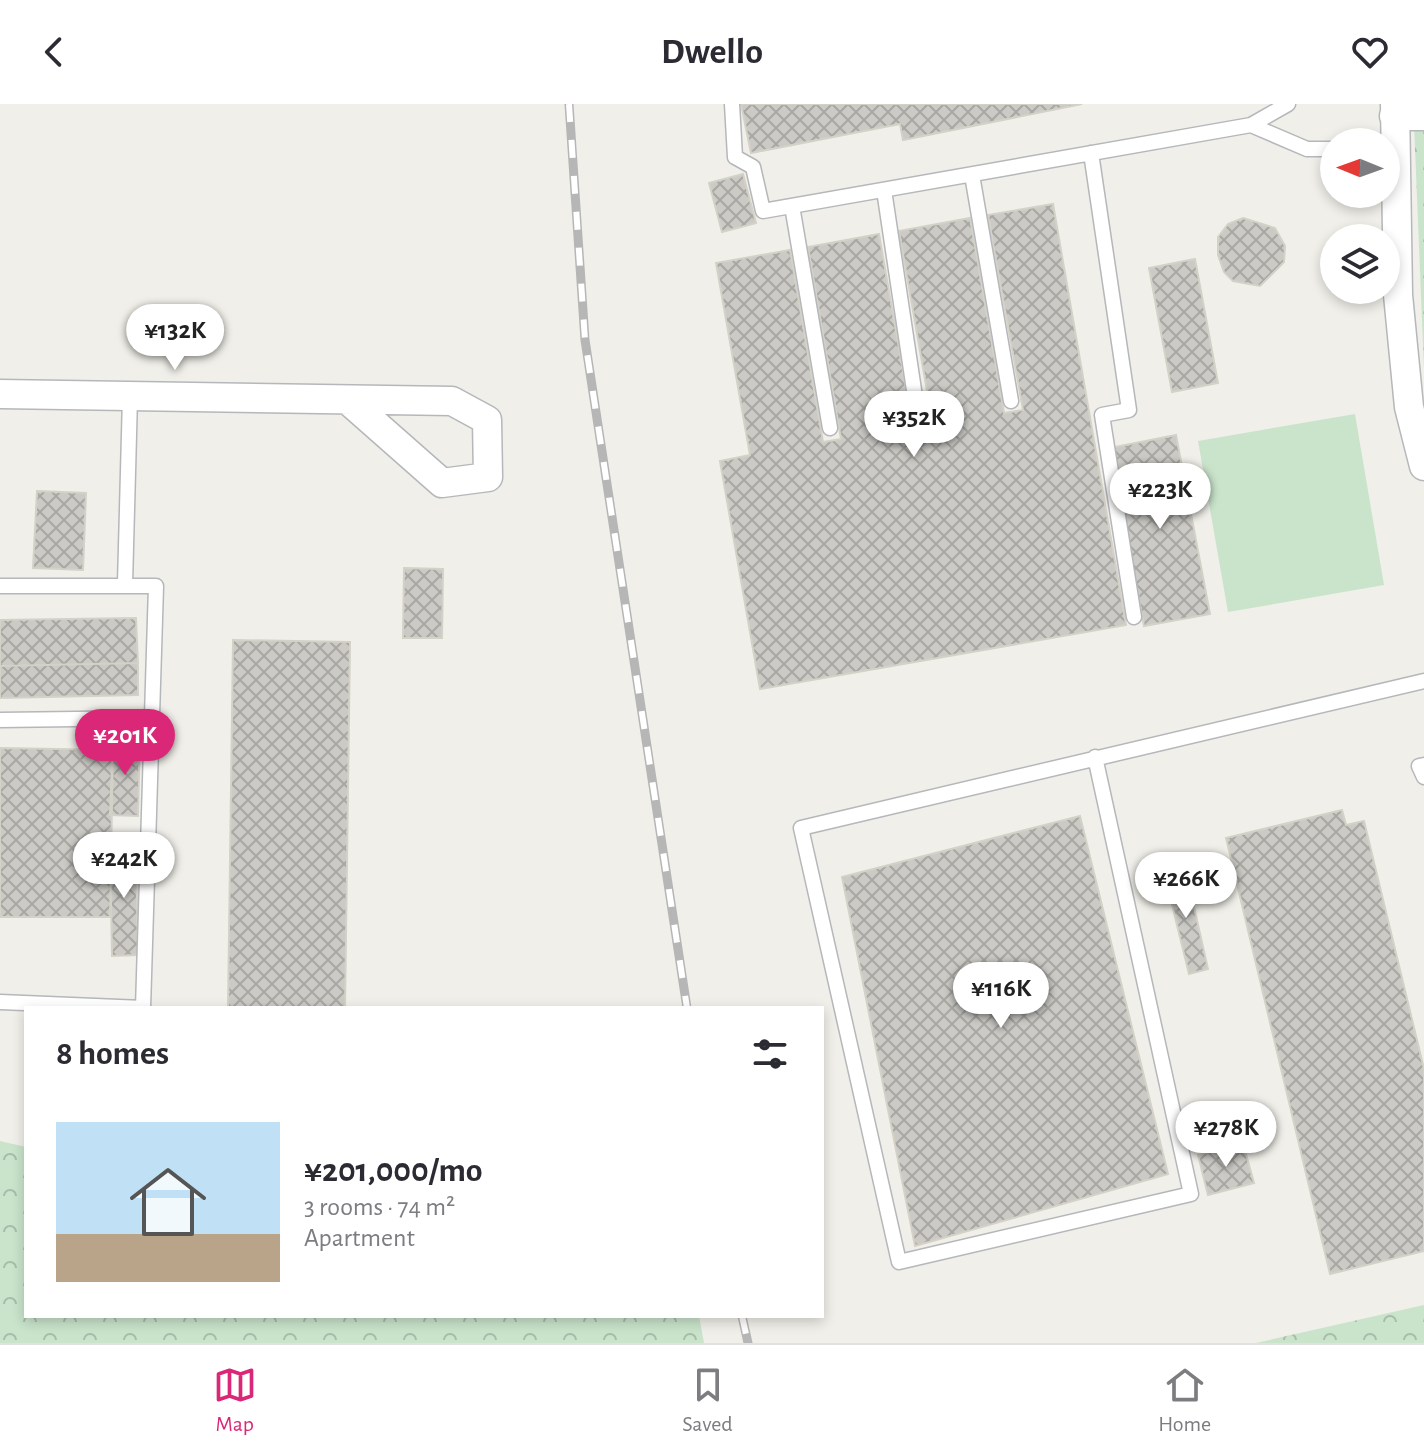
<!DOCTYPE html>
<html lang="en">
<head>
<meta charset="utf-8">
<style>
	:root { --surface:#fff; --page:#f7f7f7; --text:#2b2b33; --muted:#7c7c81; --line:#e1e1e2; --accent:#db2777 }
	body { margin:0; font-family:"Alegreya Sans",sans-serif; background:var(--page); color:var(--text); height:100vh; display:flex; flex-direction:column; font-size:30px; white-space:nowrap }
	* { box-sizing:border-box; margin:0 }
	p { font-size:26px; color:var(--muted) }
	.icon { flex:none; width:44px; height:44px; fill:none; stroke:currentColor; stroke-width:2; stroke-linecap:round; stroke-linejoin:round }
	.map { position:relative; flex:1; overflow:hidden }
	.details { position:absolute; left:24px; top:902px; width:800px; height:312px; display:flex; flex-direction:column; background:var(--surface); border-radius:0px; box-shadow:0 4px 12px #0003 }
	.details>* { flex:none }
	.needle { width:52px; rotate:271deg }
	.buttons { position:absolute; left:1320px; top:24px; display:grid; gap:16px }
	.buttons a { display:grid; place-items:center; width:80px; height:80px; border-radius:50%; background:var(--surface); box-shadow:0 4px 12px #0003; font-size:40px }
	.price { position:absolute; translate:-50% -68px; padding:0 18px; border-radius:28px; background:#fff; color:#222; font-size:26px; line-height:52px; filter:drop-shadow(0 2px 4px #0008) }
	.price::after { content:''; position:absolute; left:50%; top:48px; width:24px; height:18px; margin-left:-12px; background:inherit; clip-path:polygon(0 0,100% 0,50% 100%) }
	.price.on { background:var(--accent); color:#fff }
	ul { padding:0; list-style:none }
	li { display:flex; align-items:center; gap:24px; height:200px; padding:0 32px }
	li+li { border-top:2px solid var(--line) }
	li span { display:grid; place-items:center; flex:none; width:224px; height:160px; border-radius:0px; color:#555 }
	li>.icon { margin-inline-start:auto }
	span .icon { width:96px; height:96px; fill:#fffc; stroke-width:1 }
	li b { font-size:34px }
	h2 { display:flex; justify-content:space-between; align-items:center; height:96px; padding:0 32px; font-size:34px }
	header { display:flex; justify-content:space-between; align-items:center; height:104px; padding:0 32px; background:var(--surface); font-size:36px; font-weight:700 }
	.dock { display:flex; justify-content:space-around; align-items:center; height:112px; border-top:2px solid var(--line); background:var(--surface); font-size:22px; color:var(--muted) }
	.dock a { display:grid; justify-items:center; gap:4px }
	.dock .on { color:var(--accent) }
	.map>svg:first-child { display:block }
</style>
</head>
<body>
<header><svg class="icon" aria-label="back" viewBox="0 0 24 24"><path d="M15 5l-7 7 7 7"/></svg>Dwello<svg class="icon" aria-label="heart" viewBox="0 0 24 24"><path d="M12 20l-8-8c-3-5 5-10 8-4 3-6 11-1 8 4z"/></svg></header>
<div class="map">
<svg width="1424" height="1239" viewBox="0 0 1424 1239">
	<defs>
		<pattern id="forest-crowns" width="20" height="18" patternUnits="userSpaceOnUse" patternTransform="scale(2)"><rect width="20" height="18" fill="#c9e4cb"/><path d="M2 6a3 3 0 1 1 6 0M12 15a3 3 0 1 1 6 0" fill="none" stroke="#a7bca9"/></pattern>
		<pattern id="building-cross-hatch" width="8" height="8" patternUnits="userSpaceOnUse" patternTransform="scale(2)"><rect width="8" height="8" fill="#cbcac5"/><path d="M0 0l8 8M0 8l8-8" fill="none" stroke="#a8a7a4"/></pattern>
	</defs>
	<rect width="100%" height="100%" fill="#f0efe9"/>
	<path fill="url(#forest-crowns)" d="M1414,20l10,6v238z
		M0,1037l26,6v169h673l5,27h-704z
		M1424,1201v38h-168z"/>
	<path fill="#c9e4cb" d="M1355,310l29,171 -156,27 -30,-171z"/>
	<path fill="url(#building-cross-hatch)" stroke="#d4d1c7" stroke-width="2" d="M741,0h341l-179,36 -3,-16 -149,29z
		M743,70l13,49 -34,9 -13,-49z
		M1053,100l73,421 -366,64 -40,-228 30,-6 -34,-192 74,-13 33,192 18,-3 -33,-192 71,-13 34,195 20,-4 -34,-194 71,-13 34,195 19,-3 -35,-195z
		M1243,114l32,10 10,18 -1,16 -24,24 -27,-5 -9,-9 -6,-17v-18l10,-13z
		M1195,155l23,124 -46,9 -23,-124z
		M1176,331l34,179 -66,12 -34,-178z
		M37,387l49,2 -3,77 -50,-2z
		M404,464l39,1 -1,69h-39z
		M136,514l2,45 -138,3v-46z
		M233,536l117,2 -5,366h-117z
		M138,559v32l-138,3v-32z
		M113,634l27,1 -2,77 -28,-1z
		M0,644l113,2 -3,167h-110z
		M1342,706l4,15 18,-4 60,248v182l-94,23 -104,-436z
		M1080,712l88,358 -253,72 -73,-369z
		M110,741h26l2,110 -26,1z
		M1185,763l23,102 -19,5 -25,-102z
		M1243,1039l11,40 -46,12 -10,-40z"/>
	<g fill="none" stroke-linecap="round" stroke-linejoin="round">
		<defs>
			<path id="lane" d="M732,0l3,53 18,10 10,44 488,-86 37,-21
				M1251,21l56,24h27
				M1091,49l38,257 -27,5 32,202
				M972,71l39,226
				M884,86l33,220
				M792,102l38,222
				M125,480l5,-187
				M0,482h156l-13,422 -143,-6
				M0,616l152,-2
				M1095,653l96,437 -292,68 -98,-434 623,-147
				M1424,661l-5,1 5,11"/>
			<path id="street" d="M1395,0l3,191 11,112 15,59
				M1394,12h30
				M0,290l452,7 35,19 1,57 -46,6 -93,-82"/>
		</defs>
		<use href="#lane" stroke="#b5b7bb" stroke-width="17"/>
		<use href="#street" stroke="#b5b7bb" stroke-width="31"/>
		<use href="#lane" stroke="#fff" stroke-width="14"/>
		<use href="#street" stroke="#fff" stroke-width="28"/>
		<defs>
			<path id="rail" d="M569,0l16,236 102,668
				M742,1212l6,27"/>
		</defs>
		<use href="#rail" stroke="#b6b6b7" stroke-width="9"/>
		<use href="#rail" stroke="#fff" stroke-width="6" stroke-dasharray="18" stroke-linecap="butt"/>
	</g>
</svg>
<div class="buttons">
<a><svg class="needle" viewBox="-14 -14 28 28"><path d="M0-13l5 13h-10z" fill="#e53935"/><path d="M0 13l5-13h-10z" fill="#7c7c81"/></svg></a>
<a><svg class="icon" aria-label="layers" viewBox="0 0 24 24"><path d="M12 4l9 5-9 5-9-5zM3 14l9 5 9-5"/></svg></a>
</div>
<b class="price" style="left:175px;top:268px">¥132K</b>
<b class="price" style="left:914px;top:355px">¥352K</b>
<b class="price" style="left:1160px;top:427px">¥223K</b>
<b class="price on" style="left:125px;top:673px">¥201K</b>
<b class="price" style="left:124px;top:796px">¥242K</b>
<b class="price" style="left:1186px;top:816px">¥266K</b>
<b class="price" style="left:1001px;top:926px">¥116K</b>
<b class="price" style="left:1226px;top:1065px">¥278K</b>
<section class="details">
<h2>8 homes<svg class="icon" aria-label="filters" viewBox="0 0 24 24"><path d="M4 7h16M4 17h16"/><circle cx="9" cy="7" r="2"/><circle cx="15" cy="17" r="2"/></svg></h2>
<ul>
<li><span style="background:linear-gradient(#bfe0f5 70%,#b9a48a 0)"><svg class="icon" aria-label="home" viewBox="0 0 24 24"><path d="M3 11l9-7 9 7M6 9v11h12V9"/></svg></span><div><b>¥201,000/mo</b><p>3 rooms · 74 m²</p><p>Apartment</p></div></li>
</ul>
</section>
</div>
<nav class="dock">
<a class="on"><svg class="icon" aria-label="map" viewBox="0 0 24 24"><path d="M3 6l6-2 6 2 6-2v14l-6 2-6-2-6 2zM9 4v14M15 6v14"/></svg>Map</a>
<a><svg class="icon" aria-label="saved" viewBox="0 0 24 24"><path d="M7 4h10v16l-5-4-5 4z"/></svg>Saved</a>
<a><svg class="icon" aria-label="home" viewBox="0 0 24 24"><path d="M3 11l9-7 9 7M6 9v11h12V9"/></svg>Home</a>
</nav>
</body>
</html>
